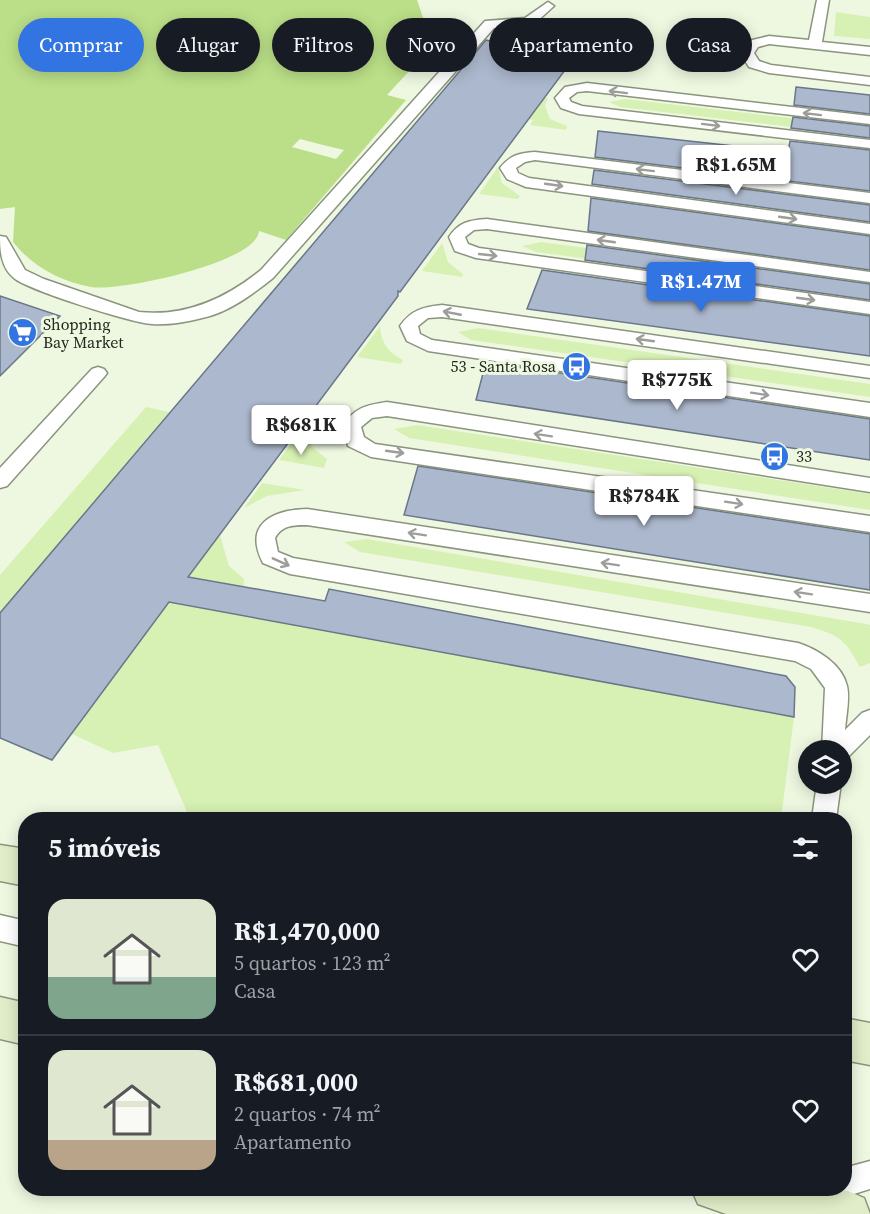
<!DOCTYPE html>
<html lang="pt">
<head>
<meta charset="utf-8">
<style>
	:root { --surface:#171b24; --page:#20242c; --text:#f1f3f6; --muted:#9ea1a6; --line:#363941; --accent:#3274e2 }
	body { margin:0; font-family:"Source Serif 4",serif; background:var(--page); color:var(--text); height:100vh; display:flex; flex-direction:column; font-size:22px; white-space:nowrap }
	* { box-sizing:border-box; margin:0 }
	p { font-size:20px; color:var(--muted) }
	.icon { flex:none; width:33px; height:33px; fill:none; stroke:currentColor; stroke-width:2; stroke-linecap:round; stroke-linejoin:round }
	.map { position:relative; flex:1; overflow:hidden }
	.sheet { position:absolute; left:18px; top:812px; width:834px; height:384px; display:flex; flex-direction:column; background:var(--surface); border-radius:24px; box-shadow:0 3px 15px #0003 }
	.sheet>* { flex:none }
	.banner { position:absolute; left:18px; top:18px; width:834px; height:54px; display:flex; gap:12px }
	.controls { position:absolute; left:798px; top:740px; display:grid; gap:12px }
	.controls a { display:grid; place-items:center; width:54px; height:54px; border-radius:50%; background:var(--surface); box-shadow:0 3px 15px #0003; font-size:30px }
	.price { position:absolute; translate:-50% -51px; padding:0 14px; border-radius:6px; background:#fff; color:#222; font-size:20px; line-height:39px; filter:drop-shadow(0 2px 3px #0008) }
	.price::after { content:''; position:absolute; left:50%; top:36px; width:18px; height:14px; margin-left:-9px; background:inherit; clip-path:polygon(0 0,100% 0,50% 100%) }
	.price.selected { background:var(--accent); color:#fff }
	ul { padding:0; list-style:none }
	li { display:flex; align-items:center; gap:18px; height:150px; padding:0 30px }
	li+li { border-top:2px solid var(--line) }
	li span { display:grid; place-items:center; flex:none; width:168px; height:120px; border-radius:18px; color:#555 }
	li>.icon { margin-inline-start:auto }
	span .icon { width:72px; height:72px; fill:#fffc; stroke-width:1 }
	li b { font-size:26px }
	h2 { display:flex; justify-content:space-between; align-items:center; height:72px; padding:0 30px; font-size:26px }
	.pill { padding:0 21px; border-radius:27px; background:var(--surface); box-shadow:0 3px 15px #0003; font-size:21px; line-height:54px }
	.pill.selected { background:var(--accent); color:#fff }
	.map>svg:first-child { display:block }
</style>
</head>
<body>
<div class="map">
<svg width="870" height="1214" viewBox="0 0 870 1214">
	<rect width="100%" height="100%" fill="#eef8e1"/>
	<path fill="#d7f1b4" d="M836,12l34,5v22l-36,-3z
		M536,96l12,2 -3,8 5,13 17,7 -1,4 -36,-5 3,-5 -11,-2z
		M625,99l245,28v9l-250,-29 -11,-5z
		M498,167l4,16 18,13 -2,3 -39,-5z
		M541,242l329,43v12l-334,-45 -14,-6z
		M442,243l6,19 15,12 -1,3 -40,-6z
		M380,326c1,17 8,26 23,34l-2,4 -44,-7z
		M478,328l392,56v13l-399,-57 -13,-8z
		M146,407l23,5 -169,201v-38z
		M306,424l6,23 15,12 -3,9 -45,-8z
		M417,425l453,69v16l-461,-72 -15,-9z
		M262,483l43,7 -38,6 -23,12z
		M220,535l9,31 15,13v8l-56,-10z
		M367,539l499,85 4,1v38l-10,4c-15,-27 -19,-31 -49,-40l-451,-75 -16,-10z
		M169,602l625,115 -13,102h-591l-32,-74 -45,8 -41,-19z"/>
	<path fill="#bbdf88" d="M0,0h417l12,35 -2,10 -14,22 -26,28 19,5 -120,140 -27,-9c-2,32 -141,61 -168,56 -30,-5 -59,-21 -78,-45l2,-35 -15,2z"/>
	<path fill="#eef8e1" d="M300,139l23,6 21,5 -8,9 -44,-12z"/>
	<path fill="#acb8cd" stroke="#6a7689" stroke-width="1.5" d="M486,40l85,22 -171,230 -2,-1v5l-210,281 137,24 4,-12 457,87 9,11 -1,30 -625,-115 -117,158 -52,-22v-125z
		M796,87l74,8v19l-76,-9z
		M793,117l77,9v12l-79,-10z
		M598,131l190,21 2,-11 80,9v41l-275,-34z
		M594,170l276,35v17l-278,-38z
		M591,198l279,38v34l-282,-39z
		M587,245l283,39v16l-285,-40z
		M542,270l328,46v40l-343,-47z
		M0,296l60,20 -60,60z
		M486,362l384,57v41l-394,-60z
		M418,466l452,68v56l-466,-75z"/>
	<g fill="none" stroke-linecap="round" stroke-linejoin="round">
		<defs>
			<path id="service" d="M817,0h12l-7,42 48,5v8l-101,-11 -11,3 -4,6 5,8 12,4 99,12v8l-101,-12 -20,-6 -9,-14 8,-12 21,-5 40,4z
				M548,2l6,4 -21,19 -39,3 -221,250c-20,16 -45,35 -71,40 -15,4 -35,7 -50,6 -20,-1 -124,-34 -138,-46 -13,-10 -14,-28 -14,-42l6,1 19,33 19,9 95,33c46,5 86,-13 122,-42l224,-249 40,-3z
				M587,83l283,33v8l-283,-33 -10,1 -8,6 2,4 11,4 288,34v8l-291,-34 -18,-6 -6,-10 10,-11z
				M535,152l335,41v10l-335,-43 -10,2 -9,6 2,5 11,5 341,46v10l-344,-47 -19,-8 -7,-11c10,-13 20,-15 35,-16z
				M487,219l383,53v10l-383,-53 -13,1 -9,7 3,7 11,4 391,54v12l-394,-56 -21,-7 -6,-14c10,-15 21,-17 38,-18z
				M442,305l428,61v12l-428,-61 -14,1 -10,8 2,8 12,6 438,63v14l-442,-66 -21,-10 -7,-15c11,-16 23,-19 42,-21z
				M98,367l6,2 3,4 -3,4 -97,109 -7,2v-20l92,-99z
				M387,402l483,76v14l-483,-76 -15,2 -11,9 3,10 11,7 495,72v16l-499,-75 -23,-11 -5,-19c10,-19 23,-22 44,-25z
				M307,509l563,85v18l-563,-87c-13,0 -25,0 -32,13l3,14 15,6 505,85c19,6 44,21 49,43 3,13 -1,30 -2,44l17,-17 8,-3v25l-22,22 -6,3v-10h-20l3,-62 -14,-19 -16,-8 -505,-87 -27,-11c-20,-39 9,-53 44,-54z
				M817,783h24l-5,36h-24z
				M0,915l26,6v26l-26,-6z
				M870,1161v28l-26,8 -10,-4 -2,-5h12v-20z"/>
			<path id="secondary" d="M0,845l26,4v37l-26,-5z
				M0,997l26,6v42l-26,-6z
				M844,1018l26,5v42l-26,-5z
				M691,1188h137l20,3 16,7 6,16h-144l-28,-10z"/>
		</defs>
		<use href="#service" stroke="#8a947e" stroke-width="3"/>
		<use href="#secondary" stroke="#8a947e" stroke-width="3"/>
		<use href="#service" fill="#fff" fill-rule="evenodd"/>
		<use href="#secondary" fill="#e0edc8" fill-rule="evenodd"/>
	</g>
	<defs><path id="oneway-shaft" d="M-6 0H5M1.5-3L5.5 0L1.5 3" fill="none" stroke-width="1.6" stroke-linecap="round" stroke-linejoin="round" transform="scale(1.5)"/></defs>
	<g stroke="#9c9e9a">
		<use href="#oneway-shaft" transform="translate(618 92) rotate(-173)"/>
		<use href="#oneway-shaft" transform="translate(812 114) rotate(-173)"/>
		<use href="#oneway-shaft" transform="translate(711 125) rotate(7)"/>
		<use href="#oneway-shaft" transform="translate(645 170) rotate(-173)"/>
		<use href="#oneway-shaft" transform="translate(554 185) rotate(8)"/>
		<use href="#oneway-shaft" transform="translate(788 218) rotate(8)"/>
		<use href="#oneway-shaft" transform="translate(606 241) rotate(-172)"/>
		<use href="#oneway-shaft" transform="translate(488 255) rotate(6)"/>
		<use href="#oneway-shaft" transform="translate(806 299) rotate(8)"/>
		<use href="#oneway-shaft" transform="translate(452 313) rotate(-169)"/>
		<use href="#oneway-shaft" transform="translate(645 340) rotate(-172)"/>
		<use href="#oneway-shaft" transform="translate(760 394) rotate(9)"/>
		<use href="#oneway-shaft" transform="translate(543 435) rotate(-171)"/>
		<use href="#oneway-shaft" transform="translate(395 452) rotate(8)"/>
		<use href="#oneway-shaft" transform="translate(734 503) rotate(9)"/>
		<use href="#oneway-shaft" transform="translate(417 534) rotate(-171)"/>
		<use href="#oneway-shaft" transform="translate(281 562) rotate(24)"/>
		<use href="#oneway-shaft" transform="translate(610 564) rotate(-171)"/>
		<use href="#oneway-shaft" transform="translate(803 593) rotate(-171)"/>
	</g>
	<defs>
		<symbol id="supermarket-disc" viewBox="-11 -11 22 22"><circle r="9.5" fill="#3274e2" stroke="#eef8e1"/><path d="M-6-5.5h2.5l.6 2H6L4.5 2H-2.5L-4.4-4H-6ZM-1.5 3.2a1.3 1.3 0 1 0 .1 0ZM3 3.2a1.3 1.3 0 1 0 .1 0Z" fill="#fff"/></symbol>
		<symbol id="bus-disc" viewBox="-11 -11 22 22"><circle r="9.5" fill="#3274e2" stroke="#eef8e1"/><path d="M-5-6H5V4H4V6H2V4H-2V6H-4V4H-5ZM-3.5-4V0h7V-4ZM-3.5 1.2v1.5H-2V1.2ZM2 1.2v1.5H3.5V1.2Z" fill="#fff"/></symbol>
	</defs>
	<g fill-rule="evenodd">
		<use href="#supermarket-disc" x="6" y="316" width="33" height="33"/>
		<use href="#bus-disc" x="560" y="350" width="33" height="33"/>
		<use href="#bus-disc" x="758" y="440" width="33" height="33"/>
	</g>
	<g text-anchor="middle" dominant-baseline="central" stroke-width="6" stroke-linejoin="round" paint-order="stroke">
		<g font-size="16" fill="#23271e" stroke="#eef8e1" text-anchor="start">
			<text x="43" y="324">Shopping<tspan x="43" dy="18">Bay Market</tspan></text>
			<text x="556" y="366" text-anchor="end">53 - Santa Rosa</text>
			<text x="796" y="456">33</text>
		</g>
	</g>
</svg>
<div class="controls">
<a><svg class="icon" aria-label="layers" viewBox="0 0 24 24"><path d="M12 4l9 5-9 5-9-5zM3 14l9 5 9-5"/></svg></a>
</div>
<b class="price" style="left:736px;top:196px">R$1.65M</b>
<b class="price selected" style="left:701px;top:313px">R$1.47M</b>
<b class="price" style="left:677px;top:411px">R$775K</b>
<b class="price" style="left:301px;top:456px">R$681K</b>
<b class="price" style="left:644px;top:527px">R$784K</b>
<div class="banner">
<a class="pill selected">Comprar</a>
<a class="pill">Alugar</a>
<a class="pill">Filtros</a>
<a class="pill">Novo</a>
<a class="pill">Apartamento</a>
<a class="pill">Casa</a>
</div>
<section class="sheet">
<h2>5 imóveis<svg class="icon" aria-label="filters" viewBox="0 0 24 24"><path d="M4 7h16M4 17h16"/><circle cx="9" cy="7" r="2"/><circle cx="15" cy="17" r="2"/></svg></h2>
<ul>
<li><span style="background:linear-gradient(#dfe7d0 65%,#7fa58c 0)"><svg class="icon" aria-label="home" viewBox="0 0 24 24"><path d="M3 11l9-7 9 7M6 9v11h12V9"/></svg></span><div><b>R$1,470,000</b><p>5 quartos · 123 m²</p><p>Casa</p></div><svg class="icon" aria-label="heart" viewBox="0 0 24 24"><path d="M12 20l-8-8c-3-5 5-10 8-4 3-6 11-1 8 4z"/></svg></li>
<li><span style="background:linear-gradient(#dfe7d0 75%,#b9a48a 0)"><svg class="icon" aria-label="home" viewBox="0 0 24 24"><path d="M3 11l9-7 9 7M6 9v11h12V9"/></svg></span><div><b>R$681,000</b><p>2 quartos · 74 m²</p><p>Apartamento</p></div><svg class="icon" aria-label="heart" viewBox="0 0 24 24"><path d="M12 20l-8-8c-3-5 5-10 8-4 3-6 11-1 8 4z"/></svg></li>
</ul>
</section>
</div>
</body>
</html>
